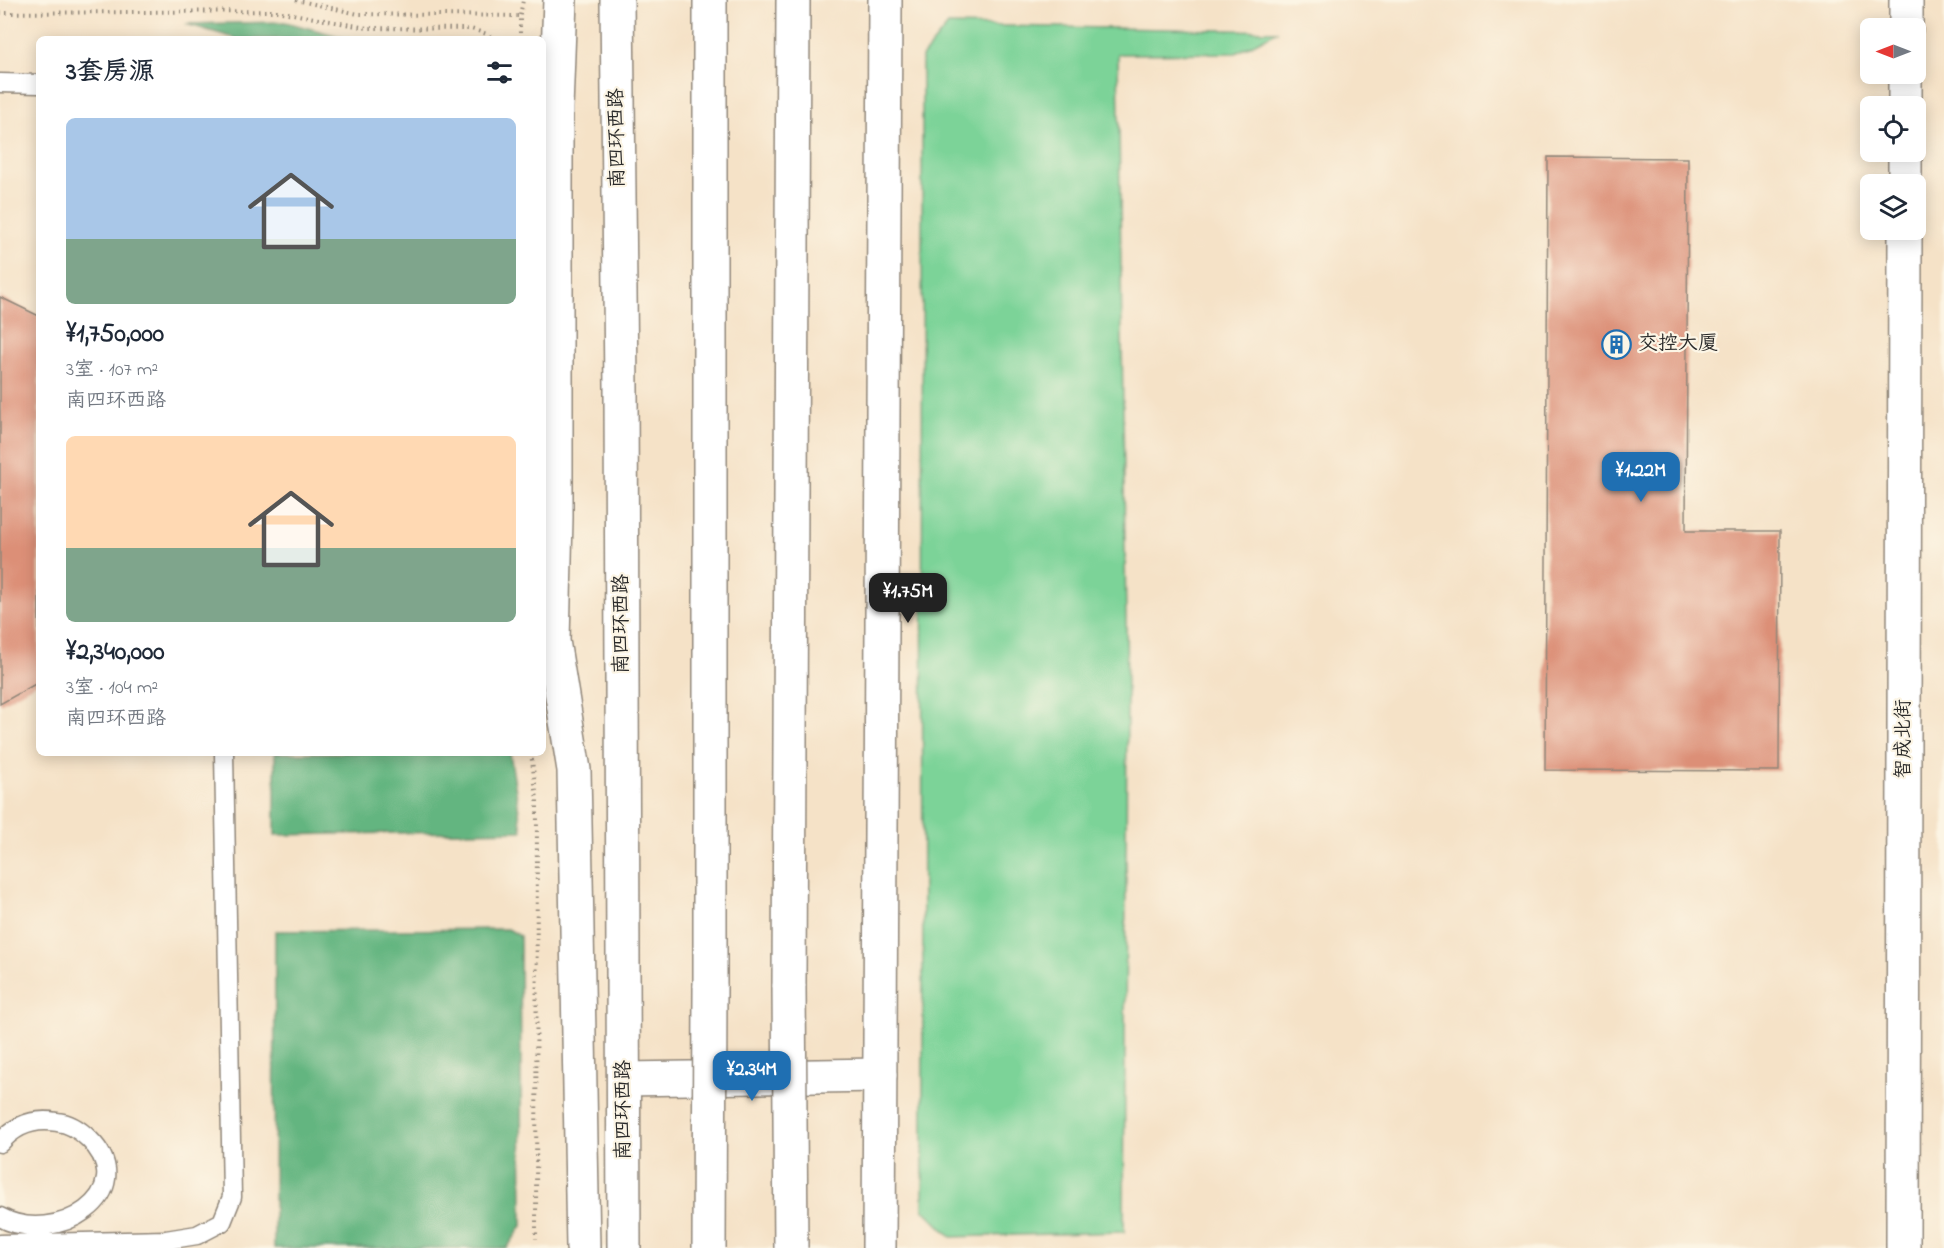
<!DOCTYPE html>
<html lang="zh">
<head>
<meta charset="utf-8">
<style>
	:root { --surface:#fff; --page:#f6f6f7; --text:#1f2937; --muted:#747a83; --accent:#1f6fb2 }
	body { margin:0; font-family:"Indie Flower","LXGW WenKai TC",sans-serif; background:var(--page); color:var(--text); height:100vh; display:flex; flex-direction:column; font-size:22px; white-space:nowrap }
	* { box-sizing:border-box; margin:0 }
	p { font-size:20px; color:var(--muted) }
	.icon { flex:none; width:33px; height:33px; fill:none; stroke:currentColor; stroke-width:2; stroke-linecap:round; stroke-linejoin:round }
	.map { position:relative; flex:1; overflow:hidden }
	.details { position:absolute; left:36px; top:36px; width:510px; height:720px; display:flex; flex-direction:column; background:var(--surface); border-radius:9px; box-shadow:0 3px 15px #0003 }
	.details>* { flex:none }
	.needle { width:39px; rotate:270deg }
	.tools { position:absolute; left:1860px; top:18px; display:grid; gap:12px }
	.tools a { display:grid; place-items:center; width:66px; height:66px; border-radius:9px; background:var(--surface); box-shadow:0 3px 15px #0003; font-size:30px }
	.price { position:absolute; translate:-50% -51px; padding:0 14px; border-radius:12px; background:var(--accent); color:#fff; font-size:20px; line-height:39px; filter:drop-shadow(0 2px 3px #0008) }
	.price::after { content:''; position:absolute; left:50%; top:36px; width:18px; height:14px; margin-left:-9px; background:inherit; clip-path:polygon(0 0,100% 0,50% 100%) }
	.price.active { background:#222; color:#fff }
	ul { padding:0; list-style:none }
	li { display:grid; align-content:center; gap:12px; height:318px; padding:0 30px }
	li span { display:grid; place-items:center; height:186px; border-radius:9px; color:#555 }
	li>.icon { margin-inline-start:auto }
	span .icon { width:108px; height:108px; fill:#fffc; stroke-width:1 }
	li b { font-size:26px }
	h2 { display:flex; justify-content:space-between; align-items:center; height:72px; padding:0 30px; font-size:26px }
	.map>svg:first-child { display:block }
</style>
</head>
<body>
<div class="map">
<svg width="1944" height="1248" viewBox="0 0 1944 1248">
	<rect width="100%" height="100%" fill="#fcf5e5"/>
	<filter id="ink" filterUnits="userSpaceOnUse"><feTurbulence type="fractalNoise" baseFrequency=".0167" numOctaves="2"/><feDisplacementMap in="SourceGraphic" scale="12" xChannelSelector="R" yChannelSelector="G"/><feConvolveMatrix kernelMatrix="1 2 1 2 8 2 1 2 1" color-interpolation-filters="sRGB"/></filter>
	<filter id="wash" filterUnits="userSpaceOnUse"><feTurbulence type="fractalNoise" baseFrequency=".008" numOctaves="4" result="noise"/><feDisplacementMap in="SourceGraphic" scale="24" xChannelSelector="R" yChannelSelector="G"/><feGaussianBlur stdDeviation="1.35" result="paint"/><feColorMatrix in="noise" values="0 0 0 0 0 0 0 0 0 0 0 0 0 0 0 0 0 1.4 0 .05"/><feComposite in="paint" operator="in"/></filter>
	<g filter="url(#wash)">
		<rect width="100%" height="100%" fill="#f5e2c7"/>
		<path fill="#7bd398" stroke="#537f62" stroke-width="1.5" d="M948,25l330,6 -42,22 -118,1 9,639 -3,539 -173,5 -28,-28 -1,-1152z"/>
		<path fill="#64b580" stroke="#487056" stroke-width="1.5" d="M285,22l65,17h-112l-52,-15z
			M275,753h235l12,78 -247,4z
			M508,929l12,7 2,290 -15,22h-233l1,-317z"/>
		<g id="blocks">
			<path fill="#dc8f77" d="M1548,157l140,1 -2,373h94l-1,240 -234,-1z
				M0,297l39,19v366l-39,22z"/>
		</g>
	</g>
	<g filter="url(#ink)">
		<use href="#blocks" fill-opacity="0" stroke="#908679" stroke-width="1.5"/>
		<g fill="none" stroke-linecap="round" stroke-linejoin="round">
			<defs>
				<path id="service" d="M0,83l39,1
					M0,1143c15,-18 34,-25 57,-21 13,1 23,8 32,17 55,54 -34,109 -89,78
					M0,1244l166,-4 31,-5 25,-13 10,-25 -8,-444"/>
				<path id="tertiary" d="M560,0l-4,108v410l-3,123 21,129 9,478
					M1906,28v-28
					M1905,106v-32
					M1905,184v-32
					M624,1079l256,-4
					M1903,1248l2,-1018"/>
				<path id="secondary" d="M617,0l4,388 3,860
					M879,1248l6,-1248"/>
				<path id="trunk" d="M710,987v-987
					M789,987l4,-987"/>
			</defs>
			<use href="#service" stroke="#908679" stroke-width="21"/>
			<use href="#tertiary" stroke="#908679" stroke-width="36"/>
			<use href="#secondary" stroke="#908679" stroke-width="36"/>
			<use href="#trunk" stroke="#908679" stroke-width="36"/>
			<path stroke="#908679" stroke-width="4" stroke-dasharray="1.5 4.5" stroke-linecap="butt" d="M296,0l62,14 162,2
				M0,13l277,-2 90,17 104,1 16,5 6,5
				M520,39v-23l3,-16
				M531,753l6,46 -1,440"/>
			<use href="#service" stroke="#fff" stroke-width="18"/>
			<use href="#tertiary" stroke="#fff" stroke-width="33"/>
			<use href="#secondary" stroke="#fff" stroke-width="33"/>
			<use href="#trunk" stroke="#fff" stroke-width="33"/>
			<defs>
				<path id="trunk-bridge" d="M789,987l2,261
					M709,1248l1,-261"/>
			</defs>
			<use href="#trunk-bridge" stroke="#908679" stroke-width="36" stroke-linecap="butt"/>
			<use href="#trunk-bridge" stroke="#fff" stroke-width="33"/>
		</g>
	</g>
	<defs>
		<symbol id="building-ring" viewBox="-11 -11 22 22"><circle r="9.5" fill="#fcf5e5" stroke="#1f6fb2" stroke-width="1.5"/><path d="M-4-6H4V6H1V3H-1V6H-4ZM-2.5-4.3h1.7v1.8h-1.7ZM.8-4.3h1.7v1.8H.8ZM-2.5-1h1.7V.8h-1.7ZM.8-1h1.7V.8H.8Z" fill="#1f6fb2"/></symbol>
	</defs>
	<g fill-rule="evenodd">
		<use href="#building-ring" x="1600" y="328" width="33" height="33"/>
	</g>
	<g text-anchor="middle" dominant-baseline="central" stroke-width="4.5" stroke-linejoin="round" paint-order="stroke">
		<g font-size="20" fill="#2b2b2b" stroke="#fcf5e5">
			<text transform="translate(618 138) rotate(-91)">南四环西路</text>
			<text transform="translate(622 624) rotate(-90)">南四环西路</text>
			<text transform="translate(1904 739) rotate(-90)">智成北街</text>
			<text transform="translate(624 1110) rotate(-90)">南四环西路</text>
		</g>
		<g font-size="20" fill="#2b2b2b" stroke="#fcf5e5" text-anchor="start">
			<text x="1638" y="344">交控大厦</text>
		</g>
	</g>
</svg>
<div class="tools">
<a><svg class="needle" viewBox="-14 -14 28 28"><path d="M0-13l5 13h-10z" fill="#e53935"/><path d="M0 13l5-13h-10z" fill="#747a83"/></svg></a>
<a><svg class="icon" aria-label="locate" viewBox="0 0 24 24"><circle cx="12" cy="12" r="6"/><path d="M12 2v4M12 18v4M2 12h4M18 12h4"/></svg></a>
<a><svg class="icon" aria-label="layers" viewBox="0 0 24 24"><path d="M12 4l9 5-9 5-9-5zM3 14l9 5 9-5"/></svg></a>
</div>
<b class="price" style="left:1641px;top:503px">¥1.22M</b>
<b class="price active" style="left:908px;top:624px">¥1.75M</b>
<b class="price" style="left:752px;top:1102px">¥2.34M</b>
<section class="details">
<h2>3套房源<svg class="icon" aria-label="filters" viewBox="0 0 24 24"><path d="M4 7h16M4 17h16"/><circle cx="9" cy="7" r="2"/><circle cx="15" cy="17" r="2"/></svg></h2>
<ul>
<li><span style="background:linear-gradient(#a9c7e8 65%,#7fa58c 0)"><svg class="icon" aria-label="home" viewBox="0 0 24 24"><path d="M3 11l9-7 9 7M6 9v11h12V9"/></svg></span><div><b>¥1,750,000</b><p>3室 · 107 m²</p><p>南四环西路</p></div></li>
<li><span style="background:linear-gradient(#ffd9b3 60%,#7fa58c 0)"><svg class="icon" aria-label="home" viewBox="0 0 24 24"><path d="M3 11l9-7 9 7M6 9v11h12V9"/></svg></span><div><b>¥2,340,000</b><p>3室 · 104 m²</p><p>南四环西路</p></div></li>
</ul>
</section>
</div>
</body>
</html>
